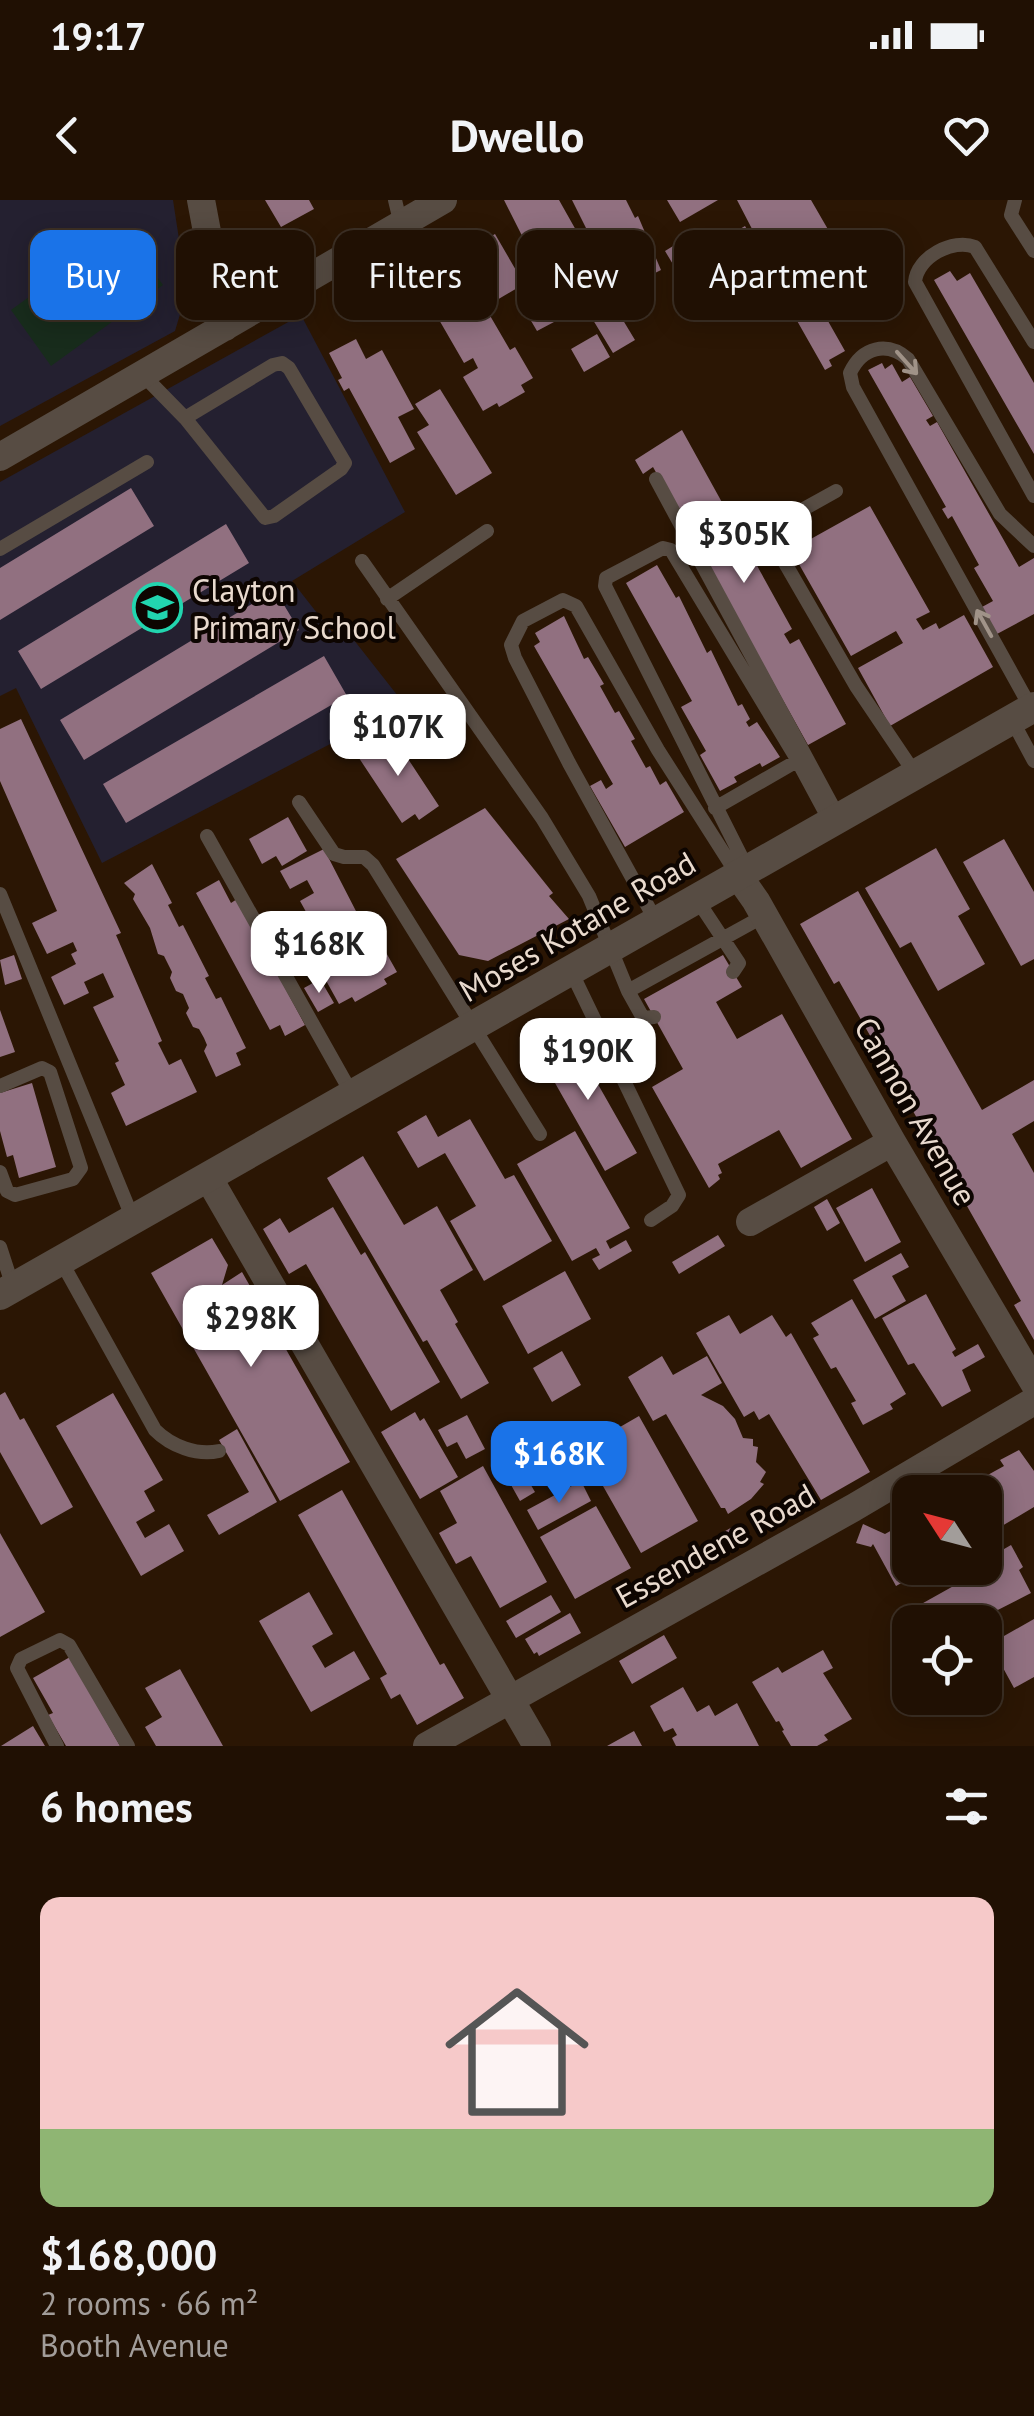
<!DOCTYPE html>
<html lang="en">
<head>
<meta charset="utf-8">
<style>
	:root { --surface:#201003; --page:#28190d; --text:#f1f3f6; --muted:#a29d9a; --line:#3d3025; --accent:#1a73e8 }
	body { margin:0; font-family:"PT Sans",sans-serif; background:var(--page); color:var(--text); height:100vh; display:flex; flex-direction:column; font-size:38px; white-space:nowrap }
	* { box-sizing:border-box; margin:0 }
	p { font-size:32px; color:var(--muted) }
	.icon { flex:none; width:55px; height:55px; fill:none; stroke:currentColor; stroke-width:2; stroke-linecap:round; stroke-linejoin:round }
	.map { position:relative; height:1546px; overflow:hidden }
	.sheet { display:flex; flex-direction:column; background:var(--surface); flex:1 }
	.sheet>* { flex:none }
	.hud { position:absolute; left:30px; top:30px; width:975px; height:90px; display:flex; gap:20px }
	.needle { width:65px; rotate:306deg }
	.fabs { position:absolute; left:892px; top:1275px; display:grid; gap:20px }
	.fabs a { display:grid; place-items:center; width:110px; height:110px; border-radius:20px; background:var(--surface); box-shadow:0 5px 25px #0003,0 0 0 2px var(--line); font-size:50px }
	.price { position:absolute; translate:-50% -85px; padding:0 22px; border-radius:20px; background:#fff; color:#222; font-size:32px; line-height:65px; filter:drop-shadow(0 2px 5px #0008) }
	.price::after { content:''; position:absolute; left:50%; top:60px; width:30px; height:22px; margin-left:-15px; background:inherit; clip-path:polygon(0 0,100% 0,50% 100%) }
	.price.current { background:var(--accent); color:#fff }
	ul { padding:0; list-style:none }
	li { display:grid; align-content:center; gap:20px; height:530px; padding:0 40px }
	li+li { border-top:2px solid var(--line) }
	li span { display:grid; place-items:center; height:310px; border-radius:20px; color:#555 }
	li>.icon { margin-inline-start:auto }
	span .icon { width:180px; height:180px; fill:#fffc; stroke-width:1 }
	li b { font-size:42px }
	h2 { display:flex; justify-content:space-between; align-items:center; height:120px; padding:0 40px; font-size:42px }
	.chip { padding:0 35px; border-radius:20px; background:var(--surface); box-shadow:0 5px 25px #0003,0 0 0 2px var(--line); font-size:35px; line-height:90px }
	.chip.current { background:var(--accent); color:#fff }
	.status { display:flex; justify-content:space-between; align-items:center; height:70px; padding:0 50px; background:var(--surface); direction:ltr }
	.status svg { height:28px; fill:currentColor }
	header { display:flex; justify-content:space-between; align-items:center; height:130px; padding:0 40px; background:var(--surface); font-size:45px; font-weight:800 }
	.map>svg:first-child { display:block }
</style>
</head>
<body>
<div class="status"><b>19:17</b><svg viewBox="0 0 49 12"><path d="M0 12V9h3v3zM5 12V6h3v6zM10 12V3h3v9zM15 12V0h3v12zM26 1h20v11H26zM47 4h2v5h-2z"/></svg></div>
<header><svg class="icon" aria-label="back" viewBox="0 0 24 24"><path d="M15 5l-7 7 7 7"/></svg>Dwello<svg class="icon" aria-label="heart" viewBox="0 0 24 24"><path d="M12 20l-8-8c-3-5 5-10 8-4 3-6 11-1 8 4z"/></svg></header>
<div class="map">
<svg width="1034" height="1546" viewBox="0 0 1034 1546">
	<rect width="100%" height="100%" fill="#2b1604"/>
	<path fill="#242030" d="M0,0h173l14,91 -12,40 -175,95z
		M301,115l104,197 -113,69 43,55 15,-1 55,70 -303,158 -86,-175 -16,8v-214z"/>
	<path fill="#182c1c" d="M123,29l40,56 -112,81 -40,-56z"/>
	<path fill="#917080" d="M265,0h44l5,9 -33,18z
		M504,0h55l40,71 -11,7 2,4 -5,3 10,17 -31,17z
		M572,0h54l9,18 3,-2 23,54 -30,15 -19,-40 -14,7z
		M667,0h51l-38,22z
		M737,0h74l26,45 -59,34z
		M745,26l22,39 -16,10 -23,-39z
		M865,32l39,71 -23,13 -26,-47 -49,28 9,17 -4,1 3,5 10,-6 21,37 -16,9 3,6 -7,4 -50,-88z
		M495,34l29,50 -39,23 25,43 5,-3 18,31 -12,7 4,7 -26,15 -2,-4 -14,8 -20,-34 15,-9 -5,-10 -9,5 -26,-45 11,-6 -23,-38z
		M678,43l35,60 -12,8 -36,-60z
		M950,71l7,10 13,-8 64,110v71l-100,-174z
		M609,97l26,43 -22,13 -26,-43z
		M541,98l13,24 -17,9 -14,-24z
		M597,134l13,23 -26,15 -13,-23z
		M356,139l10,20 16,-9 32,59 -16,8 17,32 -25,14 -41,-75 -5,3 -6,-11 4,-2 -13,-25z
		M882,163l3,6 7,-5 10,18 8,-5 23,39 -7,4 4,6 7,-4 82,145 15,-9v56l-37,20 -15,-27 11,-6 -19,-33 5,-3 -27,-49 -4,3 -6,-10 4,-2 -78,-137z
		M440,189l52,84 -36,22 -39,-63 12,-7 -14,-21z
		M682,230l110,199 -8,5 6,10 9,-5 47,85 -38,21 -155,-278 -10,7 -8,-14z
		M131,288l23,38 -154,94v-52z
		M870,306l60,106 -14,7 7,11 13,-7 3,6 25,-14 29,52 -103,59 -32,-58 45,-25 -7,-12 -45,25 -60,-106z
		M226,324l23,39 -208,126 -23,-38z
		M657,365l19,33 3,-2 28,57 4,-3 27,56 4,-2 8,15 -4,3 3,5 8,-5 23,35 -18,10 -2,-4 -26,14 3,5 -17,9 -20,-36 6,-4 -25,-44 11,-6 -66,-118z
		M275,390l24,40 -215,130 -24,-40z
		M564,416l20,43 4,-2 16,27 -4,2 15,27 4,-2 16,28 -4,2 15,27 4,-2 10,19 6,-4 18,31 -59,35 -35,-61 11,-6 5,9 7,-5 -79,-138 6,-4 -5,-9z
		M324,456l23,40 -221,127 -23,-39z
		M21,519l100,214 -5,2 46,106 -4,2 11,22 12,-6 16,33 -71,34 -15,-33 14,-8 -10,-22 4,-2 -26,-54 21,-10 -11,-24 -19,9 5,11 -25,12 -13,-28 25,-13 -5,-10 6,-3 -4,-9 -26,12 -15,-31 25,-12 -57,-130v-52z
		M391,533l48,73 -20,14 -4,-6 -13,9 -45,-68z
		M485,608l68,85 -4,3 20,23 -81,42 -29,-6 -63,-96z
		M288,617l19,34 -25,15 -6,-10 -14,8 -13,-25z
		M1004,639l30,53v67l-13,7 -58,-104z
		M936,648l34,61 -12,7 27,48 -47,27 -27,-49 -11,6 -35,-60z
		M324,649l34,66 -7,4 6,11 4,-2 6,10 8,-5 22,39 -13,7 3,5 -32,18 -3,-5 -13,7 -26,-47 33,-16 -9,-15 -17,11 -20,-36 14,-8 -7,-13 -17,9 -10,-18z
		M152,664l20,39 -4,2 11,22 4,-2 26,51 -4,2 11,21 5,-2 25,51 -10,5 5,12 -25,12 -12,-26 3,-6 -3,-7 -5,-9 -6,-2 -7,-14 3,-5 -6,-14 -7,-3 -6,-13 2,-6 -8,-16 -6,-2 -8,-26 -17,-29 2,-5 -11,-11z
		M219,680l12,23 6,-4 68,126 -20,11 -5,-11 -10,5 -74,-137z
		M858,691l124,219 52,-30v41l-22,13 22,39v167l-20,-35 7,-4 -182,-320 -5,3 -34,-60z
		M14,755l8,24 -17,6 -5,-25z
		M723,755l19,32 -26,15 21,37 45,-25 70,125 -51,29 -22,-38 -61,34 4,9 -4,2 2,4 -11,9 -57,-101 31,-18 -39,-70z
		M320,779l14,24 -16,9 -14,-24z
		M0,810l15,42 -15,5z
		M570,835l67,118 -32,18 -67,-118z
		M32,883l24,84 -37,11 -6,-23 -6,2 -7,-26v-38z
		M426,915l12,22 32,-18 35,60 9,-4 38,66 -68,40 -34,-60 26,-15 -31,-53 -27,15 -21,-36z
		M575,931l55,97 -24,13 4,8 16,-9 6,11 -33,19 -7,-11 8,-4 -4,-7 -24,13 -55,-97z
		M363,956l41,69 33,-19 36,64 -33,20 18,32 -3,2 34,59 -28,16 -34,-59 -4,2 -96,-164z
		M872,988l29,54 -36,20 -29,-54z
		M827,999l13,24 -13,8 -13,-24z
		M333,1007l28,48 4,-3 75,130 -49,29 -85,-147 -17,10 -26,-45 17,-11 9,15z
		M718,1035l7,11 -46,28 -7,-12z
		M212,1038l16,27 -6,20 20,-13 108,190 -70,39 -129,-228z
		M901,1053l8,14 -17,9 14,25 -31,18 -22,-39z
		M565,1071l26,48 -63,35 -26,-48z
		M926,1094l30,55 -4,3 3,5 23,-13 7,13 -23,13 9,21 -29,16 -28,-44 -6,2 -26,-47z
		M852,1099l54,95 -16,10 3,5 -30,16 -12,-22 5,-2 -20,-34 -5,2 -18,-31 6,-3 -8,-12z
		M729,1115l11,19 32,-19 14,22 5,-4 79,139 -49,28 -52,-86 -10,6 -5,-9 -10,6 -48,-84z
		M562,1151l19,34 -29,17 -19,-34z
		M662,1156l11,19 34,-19 15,27 -21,12 22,11 12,13 8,19 10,1v7l5,1 -2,15 10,10 -6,10 4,2 -13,15 -23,15 -3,-6h-4l-55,-94 -13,7 -25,-44z
		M5,1192l15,28 4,-2 49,89 -32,18 -41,-73v-57z
		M113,1193l50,87 -19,11 11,20 -19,11 9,16 24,-14 15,27 -43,25 -85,-150z
		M415,1212l5,9 4,-3 34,59 -38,22 -39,-67z
		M467,1215l18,34 -19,10 -9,-17 -10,5 -9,-17z
		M639,1216l59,105 -57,32 -59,-104z
		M237,1229l40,73 -58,33 -12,-20 42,-23 -30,-52z
		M509,1248l26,44 -15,9 -25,-45z
		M1019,1250l15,21v36l-49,29v-44h-28l47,-26 -4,-6z
		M483,1266l64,116 -47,26 -29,-52 -15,8 -17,-31 18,-10 -17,-32z
		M581,1281l10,20 -53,29 -11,-20z
		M342,1290l98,175 4,-2 20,35 -47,27 -17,-31 -9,5 -11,-21 7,-4 -89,-159z
		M596,1306l35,62 -56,31 -35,-62z
		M910,1320v48h19l-33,18 -23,-42 -2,3 -15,-4 7,-19 22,10z
		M736,1325l10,18 -18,10 -10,-18z
		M0,1333l45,79 -45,25z
		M1011,1345l12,22 -4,3 12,23 -49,25 2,4h-59l-9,-15 50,-28 -4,-6 9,-5h14v-8z
		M309,1392l24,42 -21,12 13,22 29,-17 16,28 -59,33 -52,-91z
		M551,1395l10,17 -45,26 -10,-17z
		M570,1413l11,20 -42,23 -2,-4 -3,2 -9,-15z
		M1034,1419v58l-20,11 -24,-44z
		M664,1435l13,23 -45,26 -13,-23z
		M823,1450l10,18 -10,5 29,46 -28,16 4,5 -11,6h-26l-9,-15 2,-1 -5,-9 -3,1 -24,-40 26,-15 4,6z
		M70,1457l50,89h-54l-18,-31 5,-2 -20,-35z
		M180,1469l43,77h-67l-11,-19 17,-10 -17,-29z
		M683,1487l14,25 12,-7 6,11 22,-13 22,43h-83l-4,-8 5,-3 -4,-7 -9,4 -14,-26z
		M33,1526l12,20h-44z
		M634,1531l8,15h-35z"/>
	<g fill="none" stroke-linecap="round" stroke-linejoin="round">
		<path stroke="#574c43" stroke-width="14" d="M395,0l6,25
			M1015,0l-4,15 23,36
			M1034,142l-59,-95c-22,-9 -58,10 -60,35l119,214
			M144,176l41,42 80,100 9,-2 67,-47 4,-6 -56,-95 -7,-5 -9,2 -88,53
			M656,279l183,339
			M836,291l-54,30 -9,17 1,6 82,142 60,89
			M0,349l147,-87
			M362,361l180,257 47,78 39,95 136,-75
			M387,399l100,-68
			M1031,508l-178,-321 -3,-14c12,-26 37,-32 58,-14l92,155 34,32
			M1012,520l22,41
			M299,602l35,52 10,3h20l9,8 167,269
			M715,608l82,-47
			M207,636l145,258
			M747,668l-142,-282 1,-8 57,-30 8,2 124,206 36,67
			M0,694l133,325
			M696,698l43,65 -6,9
			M656,721l-87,-158 -54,-105 -4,-13 12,-24 40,-21 13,6 82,144 79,124
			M571,771l108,224 -7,11 -21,14
			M628,791l15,27 11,-1
			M0,886l42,-18 8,4 31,96 -8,11 -58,16 -8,-4 -7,-19
			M0,1047l13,40
			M61,1061l94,169c16,16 42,26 64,21
			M57,1546l-40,-78 4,-9 39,-19 9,5 59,101"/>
		<path stroke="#574c43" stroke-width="28" d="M201,0l24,127
			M0,257l443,-257
			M737,674l19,27 136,241 142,241
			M208,977l329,569
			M750,1022l142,-80
			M427,1546l426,-238 181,-107"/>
		<path stroke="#574c43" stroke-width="30" d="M0,1095l1034,-588"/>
	</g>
	<defs><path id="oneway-shaft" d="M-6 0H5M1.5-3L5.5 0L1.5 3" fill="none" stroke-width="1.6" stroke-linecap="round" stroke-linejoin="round" transform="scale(2.5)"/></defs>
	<g stroke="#a09388">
		<use href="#oneway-shaft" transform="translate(907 163) rotate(48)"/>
		<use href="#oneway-shaft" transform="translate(984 423) rotate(-119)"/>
	</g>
	<defs>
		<symbol id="school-ring" viewBox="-11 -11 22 22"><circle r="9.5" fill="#0d0501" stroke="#22d5af" stroke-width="1.5"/><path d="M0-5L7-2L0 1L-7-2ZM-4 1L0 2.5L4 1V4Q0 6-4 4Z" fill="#22d5af"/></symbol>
	</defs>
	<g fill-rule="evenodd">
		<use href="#school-ring" x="130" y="380" width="55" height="55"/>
	</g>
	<g text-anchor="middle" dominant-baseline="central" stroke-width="8" stroke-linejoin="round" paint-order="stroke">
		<g font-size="32" fill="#e9dace" stroke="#0d0501" text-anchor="start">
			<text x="192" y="390">Clayton<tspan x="192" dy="37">Primary School</tspan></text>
		</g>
		<g font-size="32" fill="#e9dace" stroke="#0d0501">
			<text transform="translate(577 726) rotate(-30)">Moses Kotane Road</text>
			<text transform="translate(916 911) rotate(60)">Cannon Avenue</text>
			<text transform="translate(715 1345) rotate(-29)">Essendene Road</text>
		</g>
	</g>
</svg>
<div class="fabs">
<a><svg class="needle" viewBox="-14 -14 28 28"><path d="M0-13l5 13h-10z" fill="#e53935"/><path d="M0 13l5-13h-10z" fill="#a29d9a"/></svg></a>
<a><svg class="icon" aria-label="locate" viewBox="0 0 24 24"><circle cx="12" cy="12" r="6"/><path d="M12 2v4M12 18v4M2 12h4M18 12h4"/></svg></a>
</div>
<b class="price" style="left:744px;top:386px">$305K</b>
<b class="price" style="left:398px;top:579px">$107K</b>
<b class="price" style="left:319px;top:796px">$168K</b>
<b class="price" style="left:588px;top:903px">$190K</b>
<b class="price" style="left:251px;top:1170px">$298K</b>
<b class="price current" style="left:559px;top:1306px">$168K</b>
<div class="hud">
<a class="chip current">Buy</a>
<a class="chip">Rent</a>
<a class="chip">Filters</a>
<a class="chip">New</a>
<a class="chip">Apartment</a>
</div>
</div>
<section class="sheet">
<h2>6 homes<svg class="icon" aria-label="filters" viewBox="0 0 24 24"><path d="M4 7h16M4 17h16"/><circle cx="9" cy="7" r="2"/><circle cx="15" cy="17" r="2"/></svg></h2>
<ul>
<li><span style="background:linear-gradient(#f6c9c9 75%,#8fb573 0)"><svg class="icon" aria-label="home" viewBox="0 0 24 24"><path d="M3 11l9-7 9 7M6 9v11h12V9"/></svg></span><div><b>$168,000</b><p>2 rooms · 66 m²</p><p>Booth Avenue</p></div></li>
</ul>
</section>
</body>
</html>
